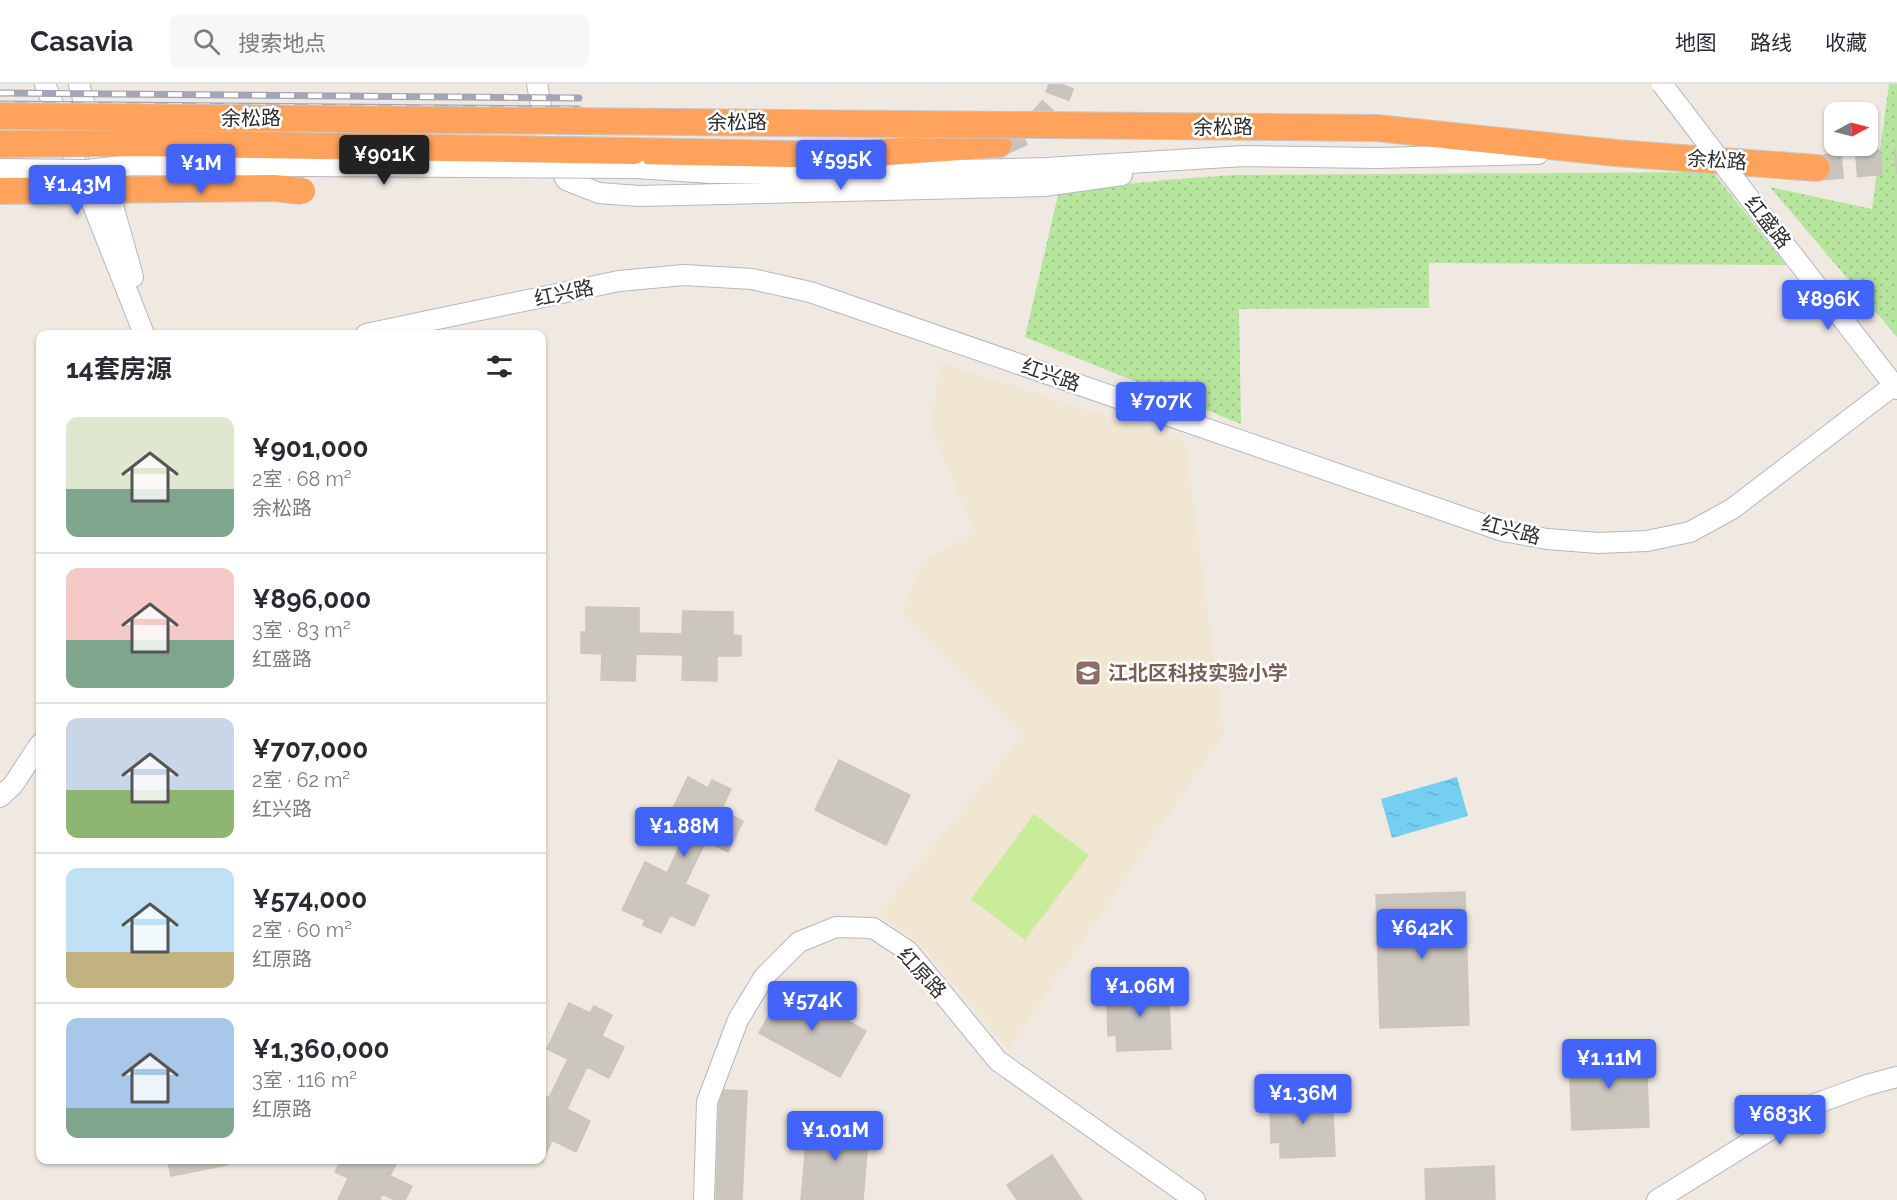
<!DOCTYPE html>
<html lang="zh">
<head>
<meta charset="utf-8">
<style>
	:root { --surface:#fff; --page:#f7f7f7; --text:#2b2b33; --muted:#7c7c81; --line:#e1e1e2; --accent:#4264fb }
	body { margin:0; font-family:Raleway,"Noto Sans SC",sans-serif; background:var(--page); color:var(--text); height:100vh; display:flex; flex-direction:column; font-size:22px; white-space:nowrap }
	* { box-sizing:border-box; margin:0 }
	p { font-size:20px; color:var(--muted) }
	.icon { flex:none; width:33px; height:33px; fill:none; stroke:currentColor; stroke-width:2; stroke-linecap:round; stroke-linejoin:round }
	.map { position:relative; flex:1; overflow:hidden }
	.drawer { position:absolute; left:36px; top:246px; width:510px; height:834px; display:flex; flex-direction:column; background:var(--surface); border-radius:12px; box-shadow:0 2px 4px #0004 }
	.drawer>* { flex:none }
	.needle { width:39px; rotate:83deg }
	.controls { position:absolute; left:1824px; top:18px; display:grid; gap:12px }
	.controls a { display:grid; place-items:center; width:54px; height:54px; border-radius:12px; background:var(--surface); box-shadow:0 2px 4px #0004; font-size:30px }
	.price { position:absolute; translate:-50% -51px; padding:0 14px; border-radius:6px; background:var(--accent); color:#fff; font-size:20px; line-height:39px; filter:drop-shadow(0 2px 3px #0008) }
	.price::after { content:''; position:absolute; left:50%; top:36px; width:18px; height:14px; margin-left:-9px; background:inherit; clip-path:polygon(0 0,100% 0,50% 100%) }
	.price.selected { background:#222; color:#fff }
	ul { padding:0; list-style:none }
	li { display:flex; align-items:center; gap:18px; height:150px; padding:0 30px }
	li+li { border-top:2px solid var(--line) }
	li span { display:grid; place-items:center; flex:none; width:168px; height:120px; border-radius:12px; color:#555 }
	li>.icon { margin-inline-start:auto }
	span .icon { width:72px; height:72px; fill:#fffc; stroke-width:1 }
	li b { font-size:26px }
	h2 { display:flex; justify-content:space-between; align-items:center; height:72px; padding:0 30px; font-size:26px }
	header { display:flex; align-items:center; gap:36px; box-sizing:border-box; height:84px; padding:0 30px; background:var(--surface); border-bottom:2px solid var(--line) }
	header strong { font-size:28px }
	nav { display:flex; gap:33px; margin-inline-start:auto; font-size:21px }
	.search { width:420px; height:54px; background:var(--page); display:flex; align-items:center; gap:15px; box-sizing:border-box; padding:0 21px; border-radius:12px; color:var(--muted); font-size:22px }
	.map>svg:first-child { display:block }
</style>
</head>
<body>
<header>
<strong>Casavia</strong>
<div class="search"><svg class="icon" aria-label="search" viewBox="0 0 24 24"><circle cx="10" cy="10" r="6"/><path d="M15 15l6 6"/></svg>搜索地点</div>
<nav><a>地图</a><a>路线</a><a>收藏</a></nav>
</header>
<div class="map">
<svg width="1897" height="1116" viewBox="0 0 1897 1116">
	<defs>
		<pattern id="park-dots" width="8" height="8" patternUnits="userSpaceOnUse" patternTransform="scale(1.5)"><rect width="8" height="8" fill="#b6e59e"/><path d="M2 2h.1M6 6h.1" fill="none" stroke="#9dc588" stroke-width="1.8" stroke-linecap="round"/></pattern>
		<pattern id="water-ripples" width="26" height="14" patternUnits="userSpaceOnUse" patternTransform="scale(1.5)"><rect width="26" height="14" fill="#75cff0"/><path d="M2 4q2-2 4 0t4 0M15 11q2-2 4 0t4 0" fill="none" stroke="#66b2ce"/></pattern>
	</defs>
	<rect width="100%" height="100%" fill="#efe9e1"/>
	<path fill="#f0e6d1" d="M940,279l245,78 39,293 -215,315 -87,-103 -44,-33 144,-177 -120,-125 20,-48 52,-32 -43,-103z"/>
	<path fill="url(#park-dots)" d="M1889,0h8v253l-127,-150 102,22z
		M1713,88l73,93 -357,-2v45l-190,1 2,115 -216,-87 34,-146 107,-11 67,-5z"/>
	<path fill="#c9ec9a" d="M1034,730l55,41 -64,85 -54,-41z"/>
	<path fill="url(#water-ripples)" d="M1457,693l11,39 -76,22 -11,-39z"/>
	<path fill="#cbc7bf" stroke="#cbc5ba" stroke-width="1.5" d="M586,523l53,1v25l43,1 1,-23 50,1v23l8,1v20h-24v25l-35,-1 1,-25 -47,-1 -1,27 -34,-1 1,-26 -21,-1v-21h5z
		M839,676l71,35 -24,50 -71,-35z
		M688,693l20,11 4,-8 19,9 -10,21 22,11 -15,31 -22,-11 -21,43 24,11 -15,31 -24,-11 -9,18 -18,-8 2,-5 -23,-10 23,-48 22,11 19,-40 -20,-10z
		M1465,808l4,133 -89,3 -4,-133z
		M1155,895l1,24h13l2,46 -54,2 -1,-16 -8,1 -1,-34 16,-1 -1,-21z
		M785,902l81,45 -26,46 -81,-44z
		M569,919l21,10 4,-7 18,9 -10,21 22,11 -15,31 -22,-11 -20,42 23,12 -14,31 -24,-12 -10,22v-68l7,4 19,-39 -21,-10z
		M1646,967l3,76 -77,3 -3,-76z
		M1319,1002l1,24h13l2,46 -55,2v-16l-9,1 -1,-35h16v-21z
		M724,1006l23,1 -5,109h-26l3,-96z
		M808,1038l61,5 -6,73h-62z
		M1052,1071l30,45h-65l-10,-15z
		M168,1076h59v5l-56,11z
		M341,1076h57l-8,16 22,10 -7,14h-10l-13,-6 -2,6h-42l10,-22 -13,-6z
		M1494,1082l1,34h-69l-1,-31z"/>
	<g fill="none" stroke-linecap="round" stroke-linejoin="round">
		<path stroke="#c8c4bd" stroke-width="26" stroke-dasharray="26 13" stroke-linecap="butt" d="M999,60l35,-16 20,-22 8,-22
			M1817,84l80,-7"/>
		<defs>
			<path id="secondary" d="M45,0l99,250
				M79,0l54,193
				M537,0l11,59 18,37 33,13 40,3 405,-10 78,-11
				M636,84l75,5h126l209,-5 198,-12 133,2 161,-4
				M1788,165l109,140
				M366,250l253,-53 65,-6 68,4 58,13 693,239 44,8 51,4 49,-2 43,-9 42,-23 165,-126
				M0,713l13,-12 27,-41
				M704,1116l3,-98 31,-82 26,-43 35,-35 37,-15 37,1 35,23 90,110 197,139
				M1657,1116l150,-93 60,-22 30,-8"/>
			<path id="highway" d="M1376,44l240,25 201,15
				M634,67l214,4 151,-11"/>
		</defs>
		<use href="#secondary" stroke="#b4b7c1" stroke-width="22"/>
		<use href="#highway" stroke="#c9c9c9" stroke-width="28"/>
		<use href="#secondary" stroke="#fff" stroke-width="20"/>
		<use href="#highway" stroke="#ffa35c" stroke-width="26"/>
		<defs>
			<path id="rail" d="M0,9l579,5
				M0,20l578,5"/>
		</defs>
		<use href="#rail" stroke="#a3a6b8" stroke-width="7"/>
		<use href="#rail" stroke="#fff" stroke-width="4.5" stroke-dasharray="14" stroke-linecap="butt"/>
		<defs>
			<path id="secondary-bridge" d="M1662,0l126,165
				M0,85l87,1 46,-5 503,3"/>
			<path id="highway-bridge" d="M0,32l1376,12
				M0,60l137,-1 497,8
				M0,107l274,-3 28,3"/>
		</defs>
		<use href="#secondary-bridge" stroke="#b4b7c1" stroke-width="22" stroke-linecap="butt"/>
		<use href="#highway-bridge" stroke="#c9c9c9" stroke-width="28" stroke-linecap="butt"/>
		<use href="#secondary-bridge" stroke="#fff" stroke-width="20"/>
		<use href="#highway-bridge" stroke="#ffa35c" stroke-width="26"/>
	</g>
	<defs>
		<symbol id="school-square" viewBox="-11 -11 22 22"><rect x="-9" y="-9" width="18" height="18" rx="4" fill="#8d6e63" stroke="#fff"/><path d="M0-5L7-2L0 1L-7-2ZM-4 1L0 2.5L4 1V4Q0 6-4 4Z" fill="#fff"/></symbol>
	</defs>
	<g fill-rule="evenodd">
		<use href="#school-square" x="1073" y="574" width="30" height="30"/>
	</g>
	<g text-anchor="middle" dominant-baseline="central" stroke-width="5" stroke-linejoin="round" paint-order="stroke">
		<g font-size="20" fill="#2e2e2e" stroke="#fff">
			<text x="251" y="34">余松路</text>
			<text x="737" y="38">余松路</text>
			<text x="1223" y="43">余松路</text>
			<text transform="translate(1717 76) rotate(4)">余松路</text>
			<text transform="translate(1768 138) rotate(52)">红盛路</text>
			<text transform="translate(564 209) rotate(-12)">红兴路</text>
			<text transform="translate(1051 291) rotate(19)">红兴路</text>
			<text transform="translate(1511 446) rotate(14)">红兴路</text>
			<text transform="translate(922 889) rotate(47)">红原路</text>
		</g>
		<g font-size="20" font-weight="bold" fill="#785e54" stroke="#fff" text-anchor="start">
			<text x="1108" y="589">江北区科技实验小学</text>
		</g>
	</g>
</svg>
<div class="controls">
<a><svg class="needle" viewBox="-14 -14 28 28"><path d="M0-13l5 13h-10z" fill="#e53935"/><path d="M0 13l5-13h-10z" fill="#7c7c81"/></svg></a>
</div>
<b class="price selected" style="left:384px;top:102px">¥901K</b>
<b class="price" style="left:841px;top:107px">¥595K</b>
<b class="price" style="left:201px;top:111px">¥1M</b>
<b class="price" style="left:77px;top:132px">¥1.43M</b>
<b class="price" style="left:1828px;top:247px">¥896K</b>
<b class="price" style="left:1161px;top:349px">¥707K</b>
<b class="price" style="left:684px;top:774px">¥1.88M</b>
<b class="price" style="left:1422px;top:876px">¥642K</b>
<b class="price" style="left:1140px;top:934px">¥1.06M</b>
<b class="price" style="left:812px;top:948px">¥574K</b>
<b class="price" style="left:1609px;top:1006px">¥1.11M</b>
<b class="price" style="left:1303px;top:1041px">¥1.36M</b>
<b class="price" style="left:1780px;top:1062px">¥683K</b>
<b class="price" style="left:835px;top:1078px">¥1.01M</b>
<section class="drawer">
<h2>14套房源<svg class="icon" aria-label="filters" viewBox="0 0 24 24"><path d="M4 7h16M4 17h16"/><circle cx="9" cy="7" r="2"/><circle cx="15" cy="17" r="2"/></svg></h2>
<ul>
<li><span style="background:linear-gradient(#dfe7d0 60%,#7fa58c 0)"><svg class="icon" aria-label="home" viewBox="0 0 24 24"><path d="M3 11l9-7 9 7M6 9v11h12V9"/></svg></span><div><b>¥901,000</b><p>2室 · 68 m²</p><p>余松路</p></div></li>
<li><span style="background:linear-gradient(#f6c9c9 60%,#7fa58c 0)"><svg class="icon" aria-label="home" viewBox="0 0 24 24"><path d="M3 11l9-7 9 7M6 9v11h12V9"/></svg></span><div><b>¥896,000</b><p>3室 · 83 m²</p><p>红盛路</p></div></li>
<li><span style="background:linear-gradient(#c9d6e8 60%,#8fb573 0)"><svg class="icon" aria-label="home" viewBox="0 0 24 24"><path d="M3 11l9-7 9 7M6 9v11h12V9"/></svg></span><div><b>¥707,000</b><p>2室 · 62 m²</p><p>红兴路</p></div></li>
<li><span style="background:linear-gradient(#bfe0f5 70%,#c2b280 0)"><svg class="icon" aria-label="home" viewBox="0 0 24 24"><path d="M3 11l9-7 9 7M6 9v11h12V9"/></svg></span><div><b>¥574,000</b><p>2室 · 60 m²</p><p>红原路</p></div></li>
<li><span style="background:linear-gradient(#a9c7e8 75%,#7fa58c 0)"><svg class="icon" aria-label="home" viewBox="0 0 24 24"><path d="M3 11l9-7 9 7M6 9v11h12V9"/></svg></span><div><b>¥1,360,000</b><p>3室 · 116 m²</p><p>红原路</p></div></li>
</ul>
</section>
</div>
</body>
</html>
